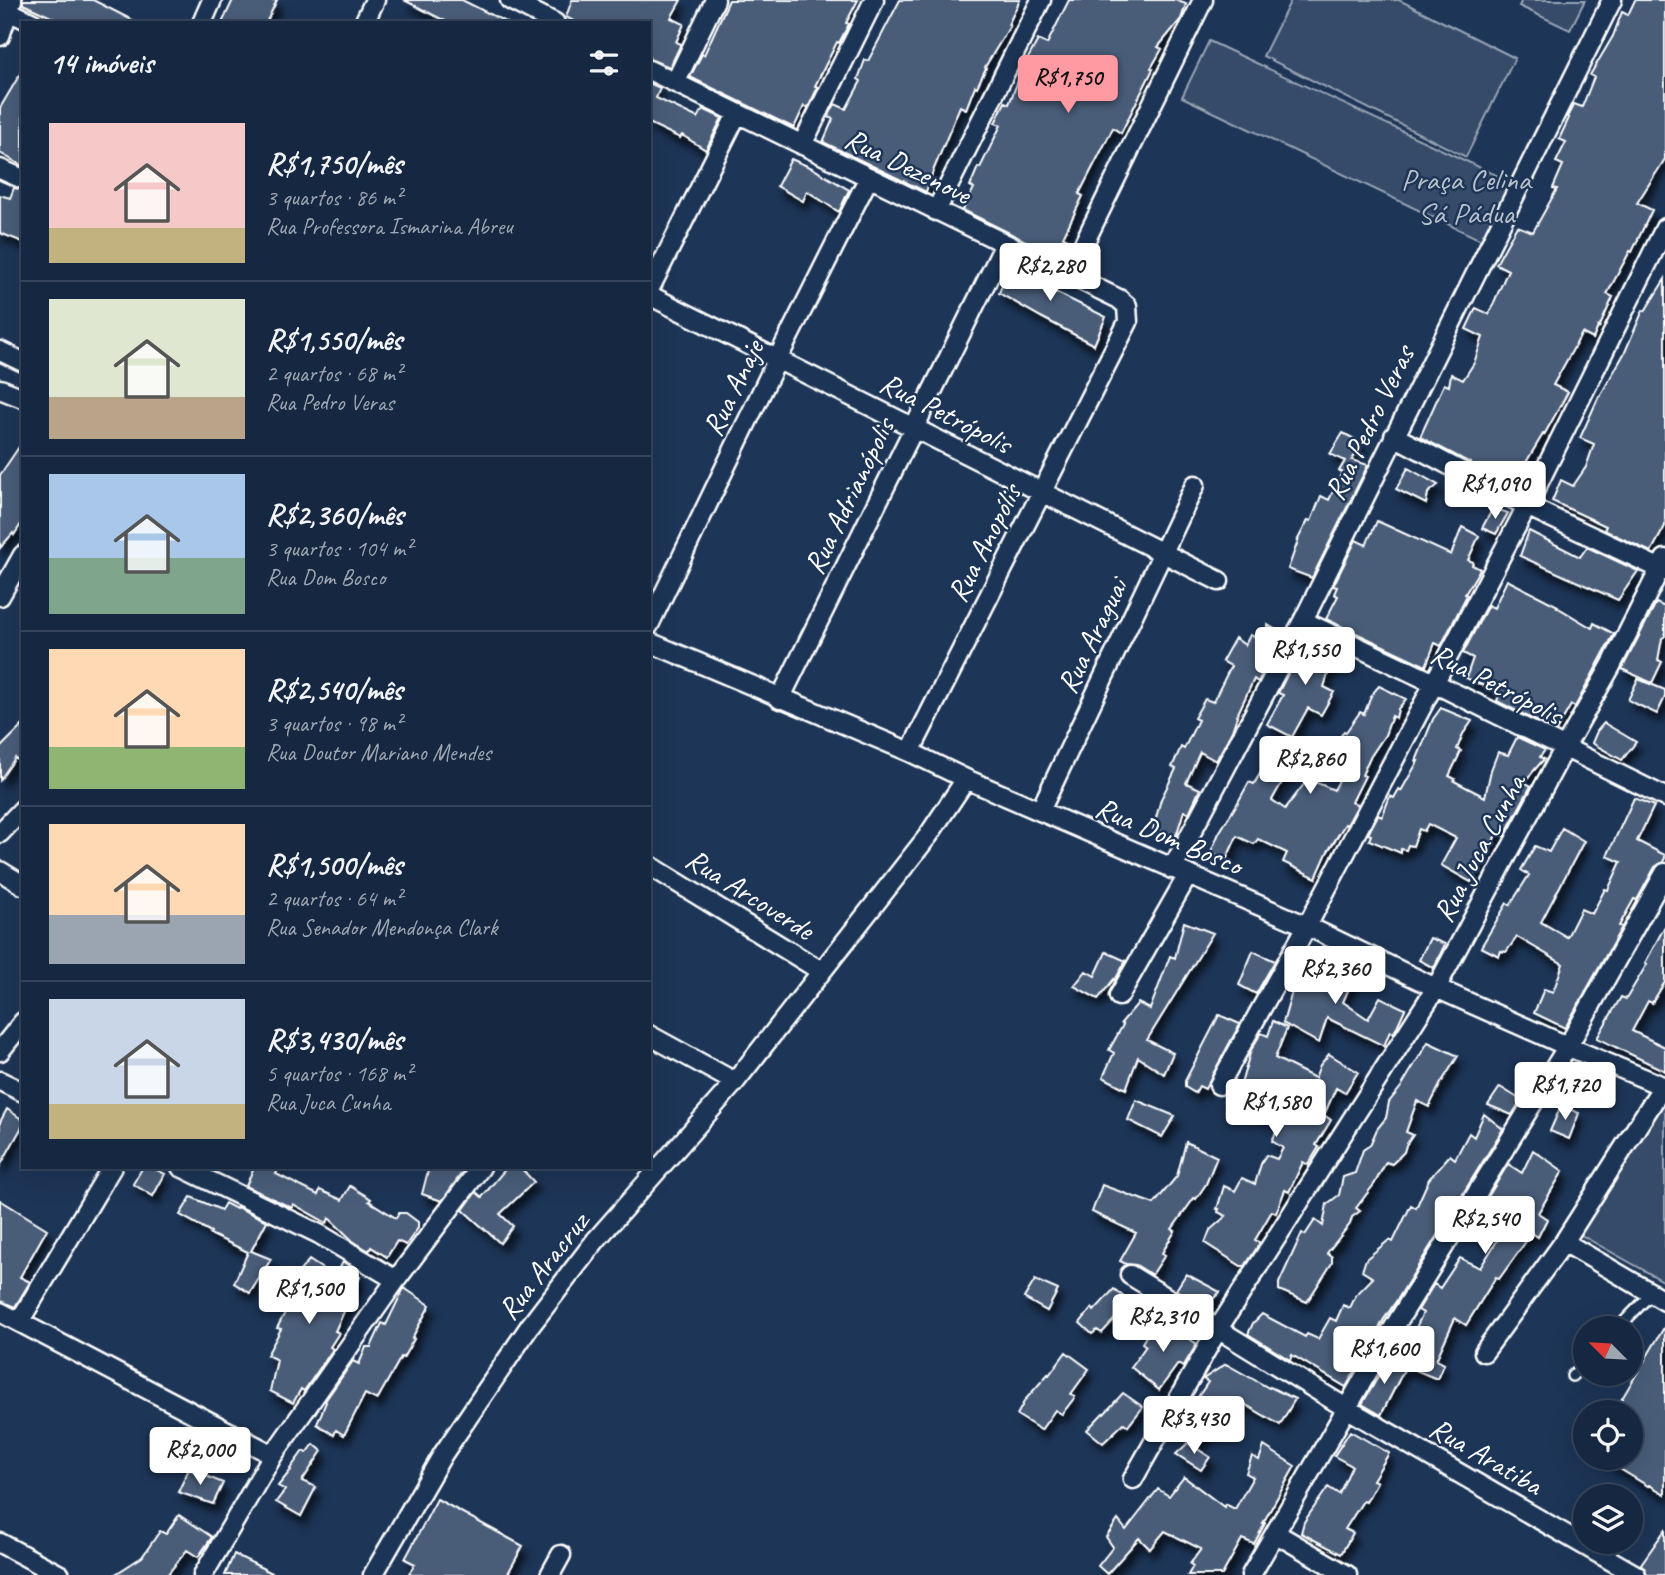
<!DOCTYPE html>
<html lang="pt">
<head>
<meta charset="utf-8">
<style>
	:root { --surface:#162841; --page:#23344c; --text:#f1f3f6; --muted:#9ea6b1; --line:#35445a; --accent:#ff9aa2 }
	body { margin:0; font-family:Caveat,sans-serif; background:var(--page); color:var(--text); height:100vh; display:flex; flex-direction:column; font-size:26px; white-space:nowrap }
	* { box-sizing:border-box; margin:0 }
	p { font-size:23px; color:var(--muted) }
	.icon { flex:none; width:38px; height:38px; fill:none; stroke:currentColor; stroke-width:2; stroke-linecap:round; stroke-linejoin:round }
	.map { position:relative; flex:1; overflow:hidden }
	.sheet { position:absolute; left:21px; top:21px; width:630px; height:1148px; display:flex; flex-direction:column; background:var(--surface); border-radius:0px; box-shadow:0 7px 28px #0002,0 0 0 2px var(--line) }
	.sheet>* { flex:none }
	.needle { width:46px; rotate:294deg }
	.buttons { position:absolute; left:1573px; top:1316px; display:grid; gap:14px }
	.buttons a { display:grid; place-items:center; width:70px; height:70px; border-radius:50%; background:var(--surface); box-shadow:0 7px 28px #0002,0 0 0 2px var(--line); font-size:35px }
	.price { position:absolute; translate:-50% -60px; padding:0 16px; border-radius:7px; background:#fff; color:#222; font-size:23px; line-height:46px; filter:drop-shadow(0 2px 4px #0008) }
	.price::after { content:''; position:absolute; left:50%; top:42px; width:21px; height:16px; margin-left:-10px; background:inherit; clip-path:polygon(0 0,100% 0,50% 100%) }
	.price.on { background:var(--accent); color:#111 }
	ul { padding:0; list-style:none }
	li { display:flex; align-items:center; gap:21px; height:175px; padding:0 28px }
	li+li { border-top:2px solid var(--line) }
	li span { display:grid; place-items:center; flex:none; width:196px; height:140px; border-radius:0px; color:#555 }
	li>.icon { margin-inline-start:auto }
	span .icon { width:84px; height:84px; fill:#fffc; stroke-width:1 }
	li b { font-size:30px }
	h2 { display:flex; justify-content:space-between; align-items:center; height:84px; padding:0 28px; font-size:30px }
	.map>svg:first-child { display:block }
</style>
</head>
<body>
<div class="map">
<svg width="1665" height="1575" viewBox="0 0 1665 1575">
	<defs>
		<filter id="shadow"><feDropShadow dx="4.5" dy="8" stdDeviation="3.5" flood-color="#0009"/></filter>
	</defs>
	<rect width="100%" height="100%" fill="#1d3557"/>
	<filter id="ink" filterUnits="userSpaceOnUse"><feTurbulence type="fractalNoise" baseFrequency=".0143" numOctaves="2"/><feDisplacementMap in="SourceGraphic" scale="14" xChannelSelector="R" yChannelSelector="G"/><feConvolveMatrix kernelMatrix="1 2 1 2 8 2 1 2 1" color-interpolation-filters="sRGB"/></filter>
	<g filter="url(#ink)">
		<path fill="#364b69" stroke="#9aa5b4" stroke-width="2" d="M1291,0h108l116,58 -49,99 -203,-101z
			M1522,0h63l-15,30 -51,-24z
			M1209,41l302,141 -26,60 -303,-145z
			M1664,1098l1,1v183l-86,-48z"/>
		<path fill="#4a5d79" stroke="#fff" stroke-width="2" filter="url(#shadow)" d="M23,0h70l45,23h-74l-41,-19z
			M233,0h44l-11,23h-44z
			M404,0h58l46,23h-59z
			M572,0h109l-10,18 13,6 -8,18 5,2 -11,23 -21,-8v-36h-72l-11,-6z
			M729,0h129l-12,23 3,1 -10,19 -2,-1 -22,44 3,1 -10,21 -4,-2 -10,22 -104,-51 12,-23 2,1z
			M900,0h120l-12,25 2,1 -25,41 1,1 -9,19 -2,-1 -9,23 -6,-3 -27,65 -7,21 -103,-50 10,-23 -5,-2 7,-13 11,5 15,-28 -3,-2 7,-19 3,1z
			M1069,0h106l11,4 -5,15 -23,28 4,2 -11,19 2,1 -32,64 -8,-5 -34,66 4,2 -20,41 5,2 -8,19 -97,-48 11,-22 -4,-2 8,-19 2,1 21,-43 -6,-2 10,-21 4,2 17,-44h1l11,-20 9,4z
			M1635,0h30v159l-28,44 15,7 -20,42 -2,-1 -23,43 6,3 -14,31 -1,-1 -5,12 -11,-6 -29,52 15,7 -24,43 -1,-1 -18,30 7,4 -10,20 -29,-13 -73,-38 24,-53 5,2 2,-12 12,6 11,-17 9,-26 -17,-8 10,-21 13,6 19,-44 -12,-6 21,-38 16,6 24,-43 -4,-1 10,-23 -7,-3 10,-20 -7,-3 10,-21 -2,-1 7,-13 8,3 12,-30 -4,-2 23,-39 9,-24 6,3z
			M23,69v97l-23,-13v-45z
			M649,83l11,5 -4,10 42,20 5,-9 19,9 -16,32 -24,-15 -2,3 -31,-15z
			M791,159l21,9 37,22 -10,22 -32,-21 -4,10 -26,-15z
			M14,188l9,2v52l-23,-9v-38l10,3z
			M1012,260l39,19 -2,6 7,4 -1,3 51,25 -12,28 -53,-28 -42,-24z
			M1665,279v247l-14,26 -47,-22 2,-4 -54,-25 9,-21 12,6 13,-19 8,-23 -14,-6 19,-42h1l25,-44 18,-42 2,1z
			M1343,433l19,10 -10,17 16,5 -56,113 -24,-9 10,-28h-1l11,-21 3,1 10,-25 8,4 13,-28 -3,-1 6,-10 -15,-7z
			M23,441v80l-9,14 -1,-2 -13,15v-73z
			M1408,468l30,17 -10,8 -2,11 -30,-15z
			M1493,508l15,5 -12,21 -14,-6z
			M1377,521l74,34 11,-28 17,9 -11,24 5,2 -1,3 8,4 -15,25 2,1 -26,51 -6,-3 -9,23 -100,-47 12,-23 -4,-2 3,-7 -4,-1 23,-46 10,5z
			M1529,531l51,26 7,-10 51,24 -20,29 -98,-44z
			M1507,580l51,26 -1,1 35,21 2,-5 20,11 -39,73 -4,-2 -15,26 -59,-30 3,-8 -34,-15 7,-20 -10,-5 25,-48 6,3z
			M1656,603l9,4v29l-3,2 -4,22 4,2 -10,21 -30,-14z
			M1268,625l15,9 -25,48 -4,-3 -16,34 -6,18 -16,30 -16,-9 -14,31 14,6 -11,24 -5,-2 -8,25 -23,-7 8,-30 15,-30 -4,-2 9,-20 3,2 14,-29 -4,-2 11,-19 8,3 18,-36 -9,-5 13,-23 10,7 5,-10 5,2 4,-8 8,4z
			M1316,640l27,13 -14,18 -5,16 10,5 -13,23 -13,-7 -16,29 -25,-13 16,-29 -5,-2 24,-47 3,2 4,-5 4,2z
			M1638,679l27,11v7l-8,17 -29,-14z
			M1379,686l27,13 -8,10 -2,9 -4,-2 -7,19 -16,24 -7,16 3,1 -13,26 6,3 -11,20 -2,-1 -18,29 -11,25 -33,-16 4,-9 -29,-14 -4,5 -17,-8 -11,24 -15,-8 8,-19 18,-29 12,-22 5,2 15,-26 21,10 -18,32 13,9 23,-30 26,11 13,-25 -17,-9 7,-14 7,-11 2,1 14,-20 4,2 8,-20z
			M1441,708l31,13 -9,13 -6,15 4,2 -12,25 6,3 -1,2 31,16 6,-27 7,-18 10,3 9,-18 28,13 -5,7 4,2 -20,23 7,4 -27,50 -7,-4 -9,22 -3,-2 -14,30 -30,-17 15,-27 -28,-14 -4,7 -5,-2 -6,17 -5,-1 -2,5 -5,-1v4l-32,-13 2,-5 -3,-1 10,-19 4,2 8,-21 4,2 5,-9 2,2 17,-30h-2l17,-42z
			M1604,723l32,19 -14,18 -30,-17 5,-12z
			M23,725v39l-8,-6 -15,22v-32z
			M1634,798l20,8 -17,35 28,14v3l-2,4 -8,5 -18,33 -3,-1 -15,27 3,1 -57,101 -31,-15 10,-24 9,3 10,-28 -46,-27 -11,15 -5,-1 -2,5 -18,-9 26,-44 3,2 19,-30 -8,-5 14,-24 14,6 13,-24 22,13 -43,81 26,15 14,-28 11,5 13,-25 3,1 13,-28 -14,-6z
			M1184,922l29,11 -66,107 26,13 -9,21 -26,-17 -12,32 -23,-12 11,-24 -5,-3 14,-25 -2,-2 17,-20 12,6 20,-53 5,2z
			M1665,926v56l-13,21 -4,-2 -16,30 33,16v24l-68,-33 24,-41 5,2 21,-35 -2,-1z
			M1430,938l15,6 -11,24 -15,-8z
			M1253,951l22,10 -19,33 -17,-9z
			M1106,952l20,9 -11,19 -1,-1 -16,20 -24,-13 12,-15 9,5z
			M1309,957l45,20 -11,25 25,17 12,-22 25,12 -10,22 -2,2 -3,-2 -6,15 -57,-28 -8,25 -36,-20 13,-45z
			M1219,1015l21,9 -35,65 -6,-3 -4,7 -10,-6v-6z
			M1273,1021l14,7 -12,30 40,20 5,-13 9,-11 29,18 -13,21 -9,-5 -12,27 7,5 -15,25 3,2 -11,18 -5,-3 -14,30 -4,-2 -9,23 -4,-2 -17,29 5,3 -15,23h-4l-36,-23 5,-13 16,-14 -8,-4 1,-3h-2l7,-23 11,5 7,-13 13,6 6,-20 5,-9 11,4 6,-11 -11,-7 9,-19 -32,-14 3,-6 -14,-8 13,-44 10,-17 7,3z
			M1428,1042l30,14 -17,27 -12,24 -12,-6 -11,31 7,3 -7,10 -2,7 -12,12 -6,-2 -11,21 -19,25 4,3 -8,6 -2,7 -23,29 5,4v6l-25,39 -28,-12v-7l23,-50 3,2 10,-15 8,6 4,-22 12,-9 4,-18 12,-4 8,-23 7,-5 7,-16 9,-11 3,-16 12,-15z
			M1500,1087l21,13 -9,15 -24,-10z
			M1136,1100l39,16 -13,21 -34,-17z
			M1561,1106l18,7 -10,26 -19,-8z
			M7,1109l16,11v5l-23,41v-44z
			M1484,1114l19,15 -104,168 -15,22 -11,21 -6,-4 -16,28 6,4 -11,19 -54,-32 -2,5 -42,-26 5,-11 9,-9 43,23 2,-3 11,5 12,-21 6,3 7,-16 7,3 6,-13 17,-17 -11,-7 4,-12 23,-19 4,2 18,-37 5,3 13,-29 21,-24 5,4 14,-26 5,4z
			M1186,1142l31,15 -11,27 -10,15 -2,-1 -22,31 3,2 -13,22 3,2 -13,20 -16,-10 -10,-1 -6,-3 16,-28 -44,-21 10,-27 52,19 23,-28z
			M1533,1150l30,21 -25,42 9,6 -9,18 -6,-4 -33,46 -3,-2 -30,48 -11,-7 -19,42 8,4 -7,15 -31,-13 15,-28 -8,-4 10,-21 -5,-3 16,-26 6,4 20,-30 20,10 17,-27 -16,-11 2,-4 -9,-6 34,-56 14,9z
			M143,1167h8l14,7 -12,22 -20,-12z
			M254,1167h25l-3,7 42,21 2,-5 22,10 8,-14 21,13 -2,2 27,17 3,-5h7l12,9v6l-12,17 -9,-4 -10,16 -16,-10 -2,4 -16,-10 -24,-23 -2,5 -34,-19 -1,4 -46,-22z
			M429,1167h37l-24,34 -20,-7z
			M507,1167h13l14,15 -34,32 13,12 -13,17 -37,-33 13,-18 6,5z
			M191,1197l30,13 4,-7 11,6 1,-2 30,14 -16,30 20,8 -21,34 -16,-10 14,-31 -38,-18 1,-2 -31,-17z
			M0,1200l47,29 -27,48 10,5 -15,25 -15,-6z
			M309,1260l26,17 8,-15 13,8 -2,3 6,4 -25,54 4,2 -9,14 3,2 -29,42 -3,-2 -8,14 -23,-12 7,-31 -10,-5 14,-26 -4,-1 13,-25 -11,-7z
			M1186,1274l34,18 -9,9 -3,8 -32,-19z
			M1035,1280l23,10 -11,21 -23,-13z
			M404,1288l26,17 -18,33 2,1 -11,19 -2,-1 -24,43 -12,-6 -21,41 -8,-5 -2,5 -17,-11 9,-22 -1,-1 28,-40 6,3 7,-17h5l11,-24 4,2z
			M1114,1289l16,13 -28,31 -5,-3 -5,4 -12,-11 12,-15 2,3z
			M1157,1318l40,26 -14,23 -5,-3 -19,26 -28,-23 15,-21 -4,-3z
			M1665,1326v168l-16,-9 -1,1 -46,-28h29v-46h-17z
			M1066,1352l23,17 -18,25 4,3 -13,17 -7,-4 -14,20 -24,-15 8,-15 23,-26 1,1z
			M1392,1357l14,9 -25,49 -19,-11 15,-25z
			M1226,1364l43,24 1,-1 25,12 -15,26 -34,-20 -4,-1 -15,23 -11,-6 -16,23 -22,-12 17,-24 -3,-2 16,-24 -5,-3z
			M1123,1393l20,14 -15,19 -4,-3 -21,20 -16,-13 16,-17 1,1z
			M1350,1431l39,22 -16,27 4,2 -11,20 -3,-1 -18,28 8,4 -12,21 -40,-21 3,-11 24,-35 11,7 13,-28 -18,-10z
			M200,1433l14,8 -16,25 -14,-7z
			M1188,1443l22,14 -9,13 -25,-16z
			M314,1444l8,7 -20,30 14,6 -15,29 -25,-14 9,-12 -7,-4 13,-16 -1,-1 13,-18 4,2z
			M1264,1446l31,20 -32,57h2l-11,21 -12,-5 -20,36h-34l5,-9 -3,-2 11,-15 -36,-18 -15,18 -11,-11 -32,36 -9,-8 15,-19 -7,-10 12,-17 8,10 32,-41 11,7 15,-19 40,30 1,-3 10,5 18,-32 -7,-4 6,-17 7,4z
			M189,1469l34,14 -10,21 -35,-12z
			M437,1499l86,47 -16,29h-99l7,-11 -10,-5z
			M179,1515l33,22 -14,20 -11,-7 -20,25h-53l28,-18 18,-26 6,3z
			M1665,1530v45h-18l-2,-6 -4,-5z
			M234,1554l42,21h-51z"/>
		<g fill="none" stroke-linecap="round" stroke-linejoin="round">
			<defs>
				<path id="lane" d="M1618,1328l34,-35
					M1572,1376l14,-14"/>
				<path id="street" d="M510,0l45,23
					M0,7l33,16
					M202,23l10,-23
					M364,23l11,-23
					M0,36l12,-36
					M649,70l470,229 8,7 1,16 -218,430
					M675,83l40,-83
					M802,145l72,-145
					M0,169l23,10
					M936,211l105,-211
					M1069,274l134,-274
					M649,290l88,-176
					M649,295l570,286
					M0,351l23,11
					M0,389l23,9
					M1394,436l133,70 138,65
					M0,596l23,-41
					M1303,621l131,62 231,114
					M649,625l128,-265 92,-183
					M649,642l261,110 56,27 341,147 129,62 140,62 89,37
					M780,699l225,-455
					M1040,811l155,-326
					M0,833l23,-24
					M649,865l172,106
					M1172,869l131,-248 309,-621
					M0,871l23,14
					M1119,996l69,-121
					M649,1035l86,47
					M0,1051l23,-29
					M0,1081l23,11
					M1219,1085l88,-159 220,-420 138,-278
					M181,1167l138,67 77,46
					M1564,1242l101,59
					M1130,1275l216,133 290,167
					M0,1312l273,143
					M19,1322l93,-155
					M1484,1352l80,-110 99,-156
					M1133,1479l85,-150 218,-341 128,-239 47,-83 54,-107
					M1275,1533l72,42
					M0,1543l60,32
					M203,1575l70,-120 123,-175 85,-113
					M373,1575l70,-121 87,-128 66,-86 139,-158 193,-246 38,-57
					M550,1575l11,-20
					M1251,1575l132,-230 185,-299 97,-173"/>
			</defs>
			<use href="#lane" stroke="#fff" stroke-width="14"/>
			<use href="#street" stroke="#fff" stroke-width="23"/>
			<use href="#lane" stroke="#1d3557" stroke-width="9"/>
			<use href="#street" stroke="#1d3557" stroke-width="18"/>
		</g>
	</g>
	<g text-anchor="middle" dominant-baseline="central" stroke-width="5" stroke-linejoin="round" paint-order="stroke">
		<g font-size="30" fill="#fff" stroke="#1d3557">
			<text transform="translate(908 166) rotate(26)">Rua Dezenove</text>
			<text transform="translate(733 388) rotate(-64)">Rua Anaje</text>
			<text transform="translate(946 413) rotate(27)">Rua Petrópolis</text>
			<text transform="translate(1369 423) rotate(-64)">Rua Pedro Veras</text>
			<text transform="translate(849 496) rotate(-64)">Rua Adrianópolis</text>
			<text transform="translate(984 543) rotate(-63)">Rua Anopólis</text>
			<text transform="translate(1092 636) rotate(-64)">Rua Araguai</text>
			<text transform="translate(1497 684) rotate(27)">Rua Petrópolis</text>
			<text transform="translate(1169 836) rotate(23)">Rua Dom Bosco</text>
			<text transform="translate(1479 848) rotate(-62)">Rua Juca Cunha</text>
			<text transform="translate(750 894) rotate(32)">Rua Arcoverde</text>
			<text transform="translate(543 1266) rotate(-52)">Rua Aracruz</text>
			<text transform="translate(1486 1456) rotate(30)">Rua Aratiba</text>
		</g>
		<g font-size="30" fill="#b9c0ca" stroke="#1d3557">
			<text x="1466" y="179">Praça Celina<tspan x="1466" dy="34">Sá Pádua</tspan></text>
		</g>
	</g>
</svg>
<div class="buttons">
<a><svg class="needle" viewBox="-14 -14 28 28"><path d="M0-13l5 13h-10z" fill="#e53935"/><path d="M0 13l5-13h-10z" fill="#9ea6b1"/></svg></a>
<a><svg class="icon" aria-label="locate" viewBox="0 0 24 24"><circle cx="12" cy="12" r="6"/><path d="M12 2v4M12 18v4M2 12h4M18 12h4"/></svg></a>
<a><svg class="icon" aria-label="layers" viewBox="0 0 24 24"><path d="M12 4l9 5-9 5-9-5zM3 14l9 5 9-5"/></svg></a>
</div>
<b class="price on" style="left:1068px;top:115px">R$1,750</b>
<b class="price" style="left:1050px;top:303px">R$2,280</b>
<b class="price" style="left:1495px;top:521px">R$1,090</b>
<b class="price" style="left:1305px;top:687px">R$1,550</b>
<b class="price" style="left:1310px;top:796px">R$2,860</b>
<b class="price" style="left:1335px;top:1006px">R$2,360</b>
<b class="price" style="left:1565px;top:1122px">R$1,720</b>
<b class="price" style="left:1276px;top:1139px">R$1,580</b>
<b class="price" style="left:1485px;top:1256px">R$2,540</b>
<b class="price" style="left:309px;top:1326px">R$1,500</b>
<b class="price" style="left:1163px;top:1354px">R$2,310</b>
<b class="price" style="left:1384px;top:1386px">R$1,600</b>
<b class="price" style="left:1194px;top:1456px">R$3,430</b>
<b class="price" style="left:200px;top:1487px">R$2,000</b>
<section class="sheet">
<h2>14 imóveis<svg class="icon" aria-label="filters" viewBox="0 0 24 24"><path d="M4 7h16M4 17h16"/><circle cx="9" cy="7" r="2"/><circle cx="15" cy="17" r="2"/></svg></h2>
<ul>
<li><span style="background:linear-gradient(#f6c9c9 75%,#c2b280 0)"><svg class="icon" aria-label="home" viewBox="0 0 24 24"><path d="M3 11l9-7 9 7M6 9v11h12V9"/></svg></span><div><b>R$1,750/mês</b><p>3 quartos · 86 m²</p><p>Rua Professora Ismarina Abreu</p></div></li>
<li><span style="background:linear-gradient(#dfe7d0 70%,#b9a48a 0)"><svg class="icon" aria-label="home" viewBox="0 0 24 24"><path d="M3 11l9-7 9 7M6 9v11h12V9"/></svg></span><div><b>R$1,550/mês</b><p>2 quartos · 68 m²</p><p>Rua Pedro Veras</p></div></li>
<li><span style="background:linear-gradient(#a9c7e8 60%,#7fa58c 0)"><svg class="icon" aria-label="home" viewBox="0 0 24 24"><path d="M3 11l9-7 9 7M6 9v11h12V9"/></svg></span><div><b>R$2,360/mês</b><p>3 quartos · 104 m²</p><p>Rua Dom Bosco</p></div></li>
<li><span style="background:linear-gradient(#ffd9b3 70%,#8fb573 0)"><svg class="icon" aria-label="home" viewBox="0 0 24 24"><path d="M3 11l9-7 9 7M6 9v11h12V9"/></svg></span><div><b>R$2,540/mês</b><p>3 quartos · 98 m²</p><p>Rua Doutor Mariano Mendes</p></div></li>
<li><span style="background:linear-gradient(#ffd9b3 65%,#9aa5b1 0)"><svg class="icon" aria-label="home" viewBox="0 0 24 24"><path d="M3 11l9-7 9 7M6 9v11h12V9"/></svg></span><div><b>R$1,500/mês</b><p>2 quartos · 64 m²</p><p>Rua Senador Mendonça Clark</p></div></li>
<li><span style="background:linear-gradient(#c9d6e8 75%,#c2b280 0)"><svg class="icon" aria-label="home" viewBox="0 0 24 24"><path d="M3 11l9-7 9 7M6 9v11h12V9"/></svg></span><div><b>R$3,430/mês</b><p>5 quartos · 168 m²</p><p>Rua Juca Cunha</p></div></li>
</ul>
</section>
</div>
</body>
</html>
